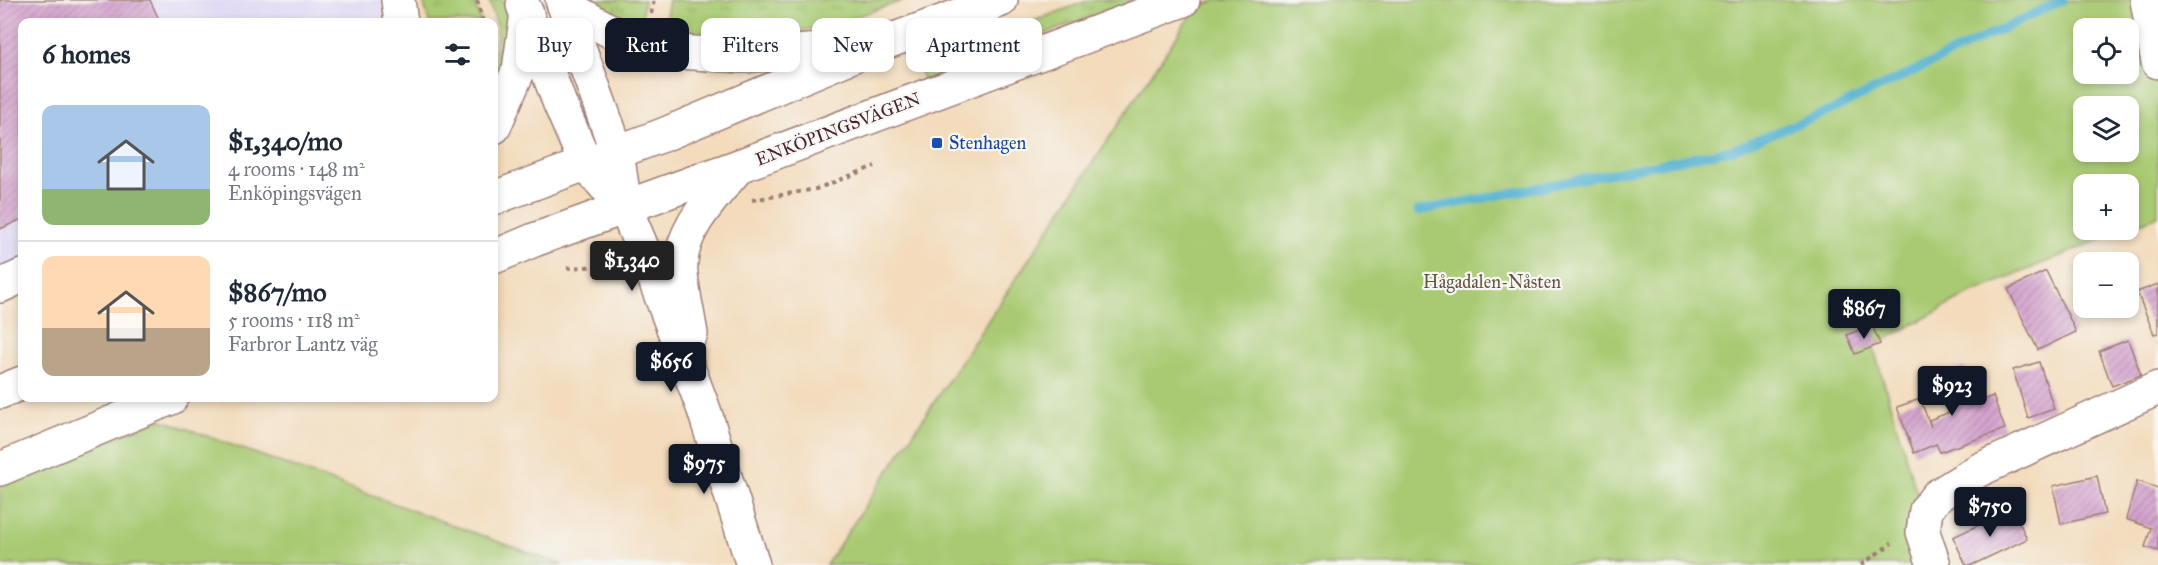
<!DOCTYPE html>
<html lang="en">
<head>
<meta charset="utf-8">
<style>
	:root { --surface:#fff; --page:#f2f2f3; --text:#1f2937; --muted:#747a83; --line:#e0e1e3; --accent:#111827 }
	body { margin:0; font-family:"IM FELL Great Primer",serif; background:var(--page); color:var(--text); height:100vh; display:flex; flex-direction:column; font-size:22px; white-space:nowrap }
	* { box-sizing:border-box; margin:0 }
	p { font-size:20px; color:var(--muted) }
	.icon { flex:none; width:33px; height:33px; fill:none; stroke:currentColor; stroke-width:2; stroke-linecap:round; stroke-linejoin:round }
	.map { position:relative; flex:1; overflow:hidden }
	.side { position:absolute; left:18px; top:18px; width:480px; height:384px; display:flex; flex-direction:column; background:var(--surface); border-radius:12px; box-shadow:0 3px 9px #0003 }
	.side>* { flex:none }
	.banner { position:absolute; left:516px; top:18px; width:570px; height:54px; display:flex; gap:12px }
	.buttons { position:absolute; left:2073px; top:18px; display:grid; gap:12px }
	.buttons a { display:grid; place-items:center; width:66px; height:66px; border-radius:12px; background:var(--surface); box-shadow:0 3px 9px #0003; font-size:30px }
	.price { position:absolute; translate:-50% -51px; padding:0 14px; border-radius:6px; background:var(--accent); color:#fff; font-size:20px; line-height:39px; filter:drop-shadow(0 2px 3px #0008) }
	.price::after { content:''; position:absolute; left:50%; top:36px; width:18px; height:14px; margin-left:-9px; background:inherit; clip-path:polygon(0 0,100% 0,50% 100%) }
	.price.active { background:#222; color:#fff }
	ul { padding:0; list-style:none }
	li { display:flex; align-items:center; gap:18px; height:150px; padding:0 24px }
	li+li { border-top:2px solid var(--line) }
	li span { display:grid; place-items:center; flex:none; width:168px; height:120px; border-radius:12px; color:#555 }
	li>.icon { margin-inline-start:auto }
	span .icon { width:72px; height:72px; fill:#fffc; stroke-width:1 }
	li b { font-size:26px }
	h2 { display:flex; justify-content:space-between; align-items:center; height:72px; padding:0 24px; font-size:26px }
	.pill { padding:0 21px; border-radius:12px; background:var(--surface); box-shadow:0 3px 9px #0003; font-size:21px; line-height:54px }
	.pill.active { background:var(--accent); color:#fff }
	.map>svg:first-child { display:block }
</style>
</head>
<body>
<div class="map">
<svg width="2158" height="565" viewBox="0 0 2158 565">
	<defs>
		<pattern id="grass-tufts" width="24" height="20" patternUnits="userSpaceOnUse" patternTransform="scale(1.5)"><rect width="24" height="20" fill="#a9ca72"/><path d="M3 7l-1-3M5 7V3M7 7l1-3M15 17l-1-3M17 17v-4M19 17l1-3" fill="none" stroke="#93ad63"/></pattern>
		<pattern id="building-hatch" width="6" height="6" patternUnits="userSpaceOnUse" patternTransform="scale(1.5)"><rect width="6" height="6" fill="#d19ccb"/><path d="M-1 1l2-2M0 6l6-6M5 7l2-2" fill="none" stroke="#ac7fa5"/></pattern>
	</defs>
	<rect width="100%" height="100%" fill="#f6f6f2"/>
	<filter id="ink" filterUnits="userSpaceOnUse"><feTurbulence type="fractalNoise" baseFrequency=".0167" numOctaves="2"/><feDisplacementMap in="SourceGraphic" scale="12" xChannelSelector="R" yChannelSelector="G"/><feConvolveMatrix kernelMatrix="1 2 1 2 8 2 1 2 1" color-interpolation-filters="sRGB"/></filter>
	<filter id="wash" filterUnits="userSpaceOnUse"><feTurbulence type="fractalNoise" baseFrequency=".008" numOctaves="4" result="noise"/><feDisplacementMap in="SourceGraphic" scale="24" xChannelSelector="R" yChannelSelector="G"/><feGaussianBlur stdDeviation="1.35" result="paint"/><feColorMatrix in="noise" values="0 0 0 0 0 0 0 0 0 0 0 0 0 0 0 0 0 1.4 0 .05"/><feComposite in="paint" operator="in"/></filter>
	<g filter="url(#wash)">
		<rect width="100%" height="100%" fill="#f3dbbc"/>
		<path fill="#ded5f5" d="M0,0h398l3,22h-379v254l-22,10z"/>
		<path fill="url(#grass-tufts)" stroke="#7a744e" stroke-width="1.5" d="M423,0h51l7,22h-52z
			M489,0h14l6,17 1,18 -16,72v-56c7,-17 1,-34 -5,-51z
			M594,0h50l-3,23 -4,4 -27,-13z
			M669,0h236l-65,22 -65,15 -66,6 -47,-6z
			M1090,0h47l-164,60 -49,22 -6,-18z"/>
		<path fill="#a9ca72" stroke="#7a744e" stroke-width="1.5" fill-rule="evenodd" d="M1218,0h936l4,9v207l-29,11 -1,-43h-44v46h39l-154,64 -96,52 65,219h-1112l370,-558zM2084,28h44v46h-44zM2084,106h44v46h-44z
			M160,419l403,146h-563v-79z"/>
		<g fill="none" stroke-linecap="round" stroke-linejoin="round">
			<path stroke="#50b0cf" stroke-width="9" d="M1418,211l313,-61 101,-40 231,-110"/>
		</g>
		<g id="blocks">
			<path fill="url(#building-hatch)" d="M0,0h150l10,22h-138v197l-22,10z
				M2046,271l30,61 -38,18 -30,-61z
				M2158,284v49l-4,1 -17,-42z
				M1872,325l8,19 -25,10 -8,-19z
				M2128,340l13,35 -29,11 -13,-35z
				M2039,362l15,47 -26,9 -15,-48z
				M1964,368l13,34 16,-6 12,33 -65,23 -4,-8 -22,9 -17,-46 23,-8 11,28 -2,-7 21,-8 -13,-35z
				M2097,476l8,38 -44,10 -8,-38z
				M2137,481l21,7v63l-13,-4 6,-19 -25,-9z
				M2013,509l14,30 -55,26h-6l-13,-28z"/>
		</g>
	</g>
	<g filter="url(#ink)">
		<use href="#blocks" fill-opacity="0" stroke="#9e7d74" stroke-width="1.5"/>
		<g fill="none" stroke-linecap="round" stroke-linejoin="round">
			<defs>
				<path id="minor" d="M398,0l3,22
					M562,0l55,152 8,55 25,60 54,143 49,155
					M2147,0l11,62
					M523,5l37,99 26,60 19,22
					M0,286l22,-10
					M691,334c-3,-20 -8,-40 -10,-60 -4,-43 33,-77 58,-108
					M1934,565l-11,-33 3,-22 11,-14 42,-26 179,-82"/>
				<path id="major" d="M564,5l59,33 38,13 81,5 105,-8
					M494,127l25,-58 8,-56
					M494,198l169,-63 213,-89 125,-46
					M494,257l40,-17 205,-74 444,-166
					M0,392l22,-9
					M0,469l171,-71"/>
			</defs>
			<use href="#minor" stroke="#9e7d74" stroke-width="36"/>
			<use href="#major" stroke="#9e7d74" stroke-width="36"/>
			<path stroke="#9e7d74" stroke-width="4" stroke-dasharray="4.5 4.5" stroke-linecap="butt" d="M477,0l6,22
				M651,14l3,-14
				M752,200l64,-11 59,-23
				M567,268l34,-2 12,-3
				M1861,565l31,-22"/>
			<use href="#minor" stroke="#fff" stroke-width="33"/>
			<use href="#major" stroke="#fff" stroke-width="33"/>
		</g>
	</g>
	<rect fill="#1a4fb4" stroke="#f6f6f2" stroke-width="2" x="931" y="137" width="12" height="12" rx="3"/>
	<g text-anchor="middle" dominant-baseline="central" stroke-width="4.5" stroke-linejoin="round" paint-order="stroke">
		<g font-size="18" fill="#4a1f2b" stroke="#f6f6f2">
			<text transform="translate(838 129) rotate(-21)">ENKÖPINGSVÄGEN</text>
		</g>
		<g font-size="18" fill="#164399" stroke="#f6f6f2" text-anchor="start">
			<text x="949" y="143">Stenhagen</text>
		</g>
		<g font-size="18" fill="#665240" stroke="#f6f6f2">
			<text x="1492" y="282">Hågadalen-Nåsten</text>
		</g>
	</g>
</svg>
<div class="buttons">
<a><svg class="icon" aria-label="locate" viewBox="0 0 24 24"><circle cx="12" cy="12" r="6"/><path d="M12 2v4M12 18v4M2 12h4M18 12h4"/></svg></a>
<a><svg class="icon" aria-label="layers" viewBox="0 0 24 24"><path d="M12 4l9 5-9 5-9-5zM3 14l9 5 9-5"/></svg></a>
<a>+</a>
<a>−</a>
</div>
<b class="price active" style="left:632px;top:292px">$1,340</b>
<b class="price" style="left:1864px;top:340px">$867</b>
<b class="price" style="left:671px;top:393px">$656</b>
<b class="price" style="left:1952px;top:417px">$923</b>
<b class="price" style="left:704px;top:495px">$975</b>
<b class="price" style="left:1990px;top:538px">$750</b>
<div class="banner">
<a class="pill">Buy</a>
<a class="pill active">Rent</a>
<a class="pill">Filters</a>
<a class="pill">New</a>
<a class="pill">Apartment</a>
</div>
<section class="side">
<h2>6 homes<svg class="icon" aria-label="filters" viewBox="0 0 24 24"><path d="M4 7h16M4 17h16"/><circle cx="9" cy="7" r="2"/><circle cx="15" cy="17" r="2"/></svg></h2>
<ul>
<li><span style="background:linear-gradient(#a9c7e8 70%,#8fb573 0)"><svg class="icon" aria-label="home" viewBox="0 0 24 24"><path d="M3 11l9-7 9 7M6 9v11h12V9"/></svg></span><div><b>$1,340/mo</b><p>4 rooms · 148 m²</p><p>Enköpingsvägen</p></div></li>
<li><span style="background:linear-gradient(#ffd9b3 60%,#b9a48a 0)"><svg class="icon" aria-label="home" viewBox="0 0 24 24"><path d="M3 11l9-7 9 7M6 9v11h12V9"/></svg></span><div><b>$867/mo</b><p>5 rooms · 118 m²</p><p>Farbror Lantz väg</p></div></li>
</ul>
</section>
</div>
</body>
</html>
